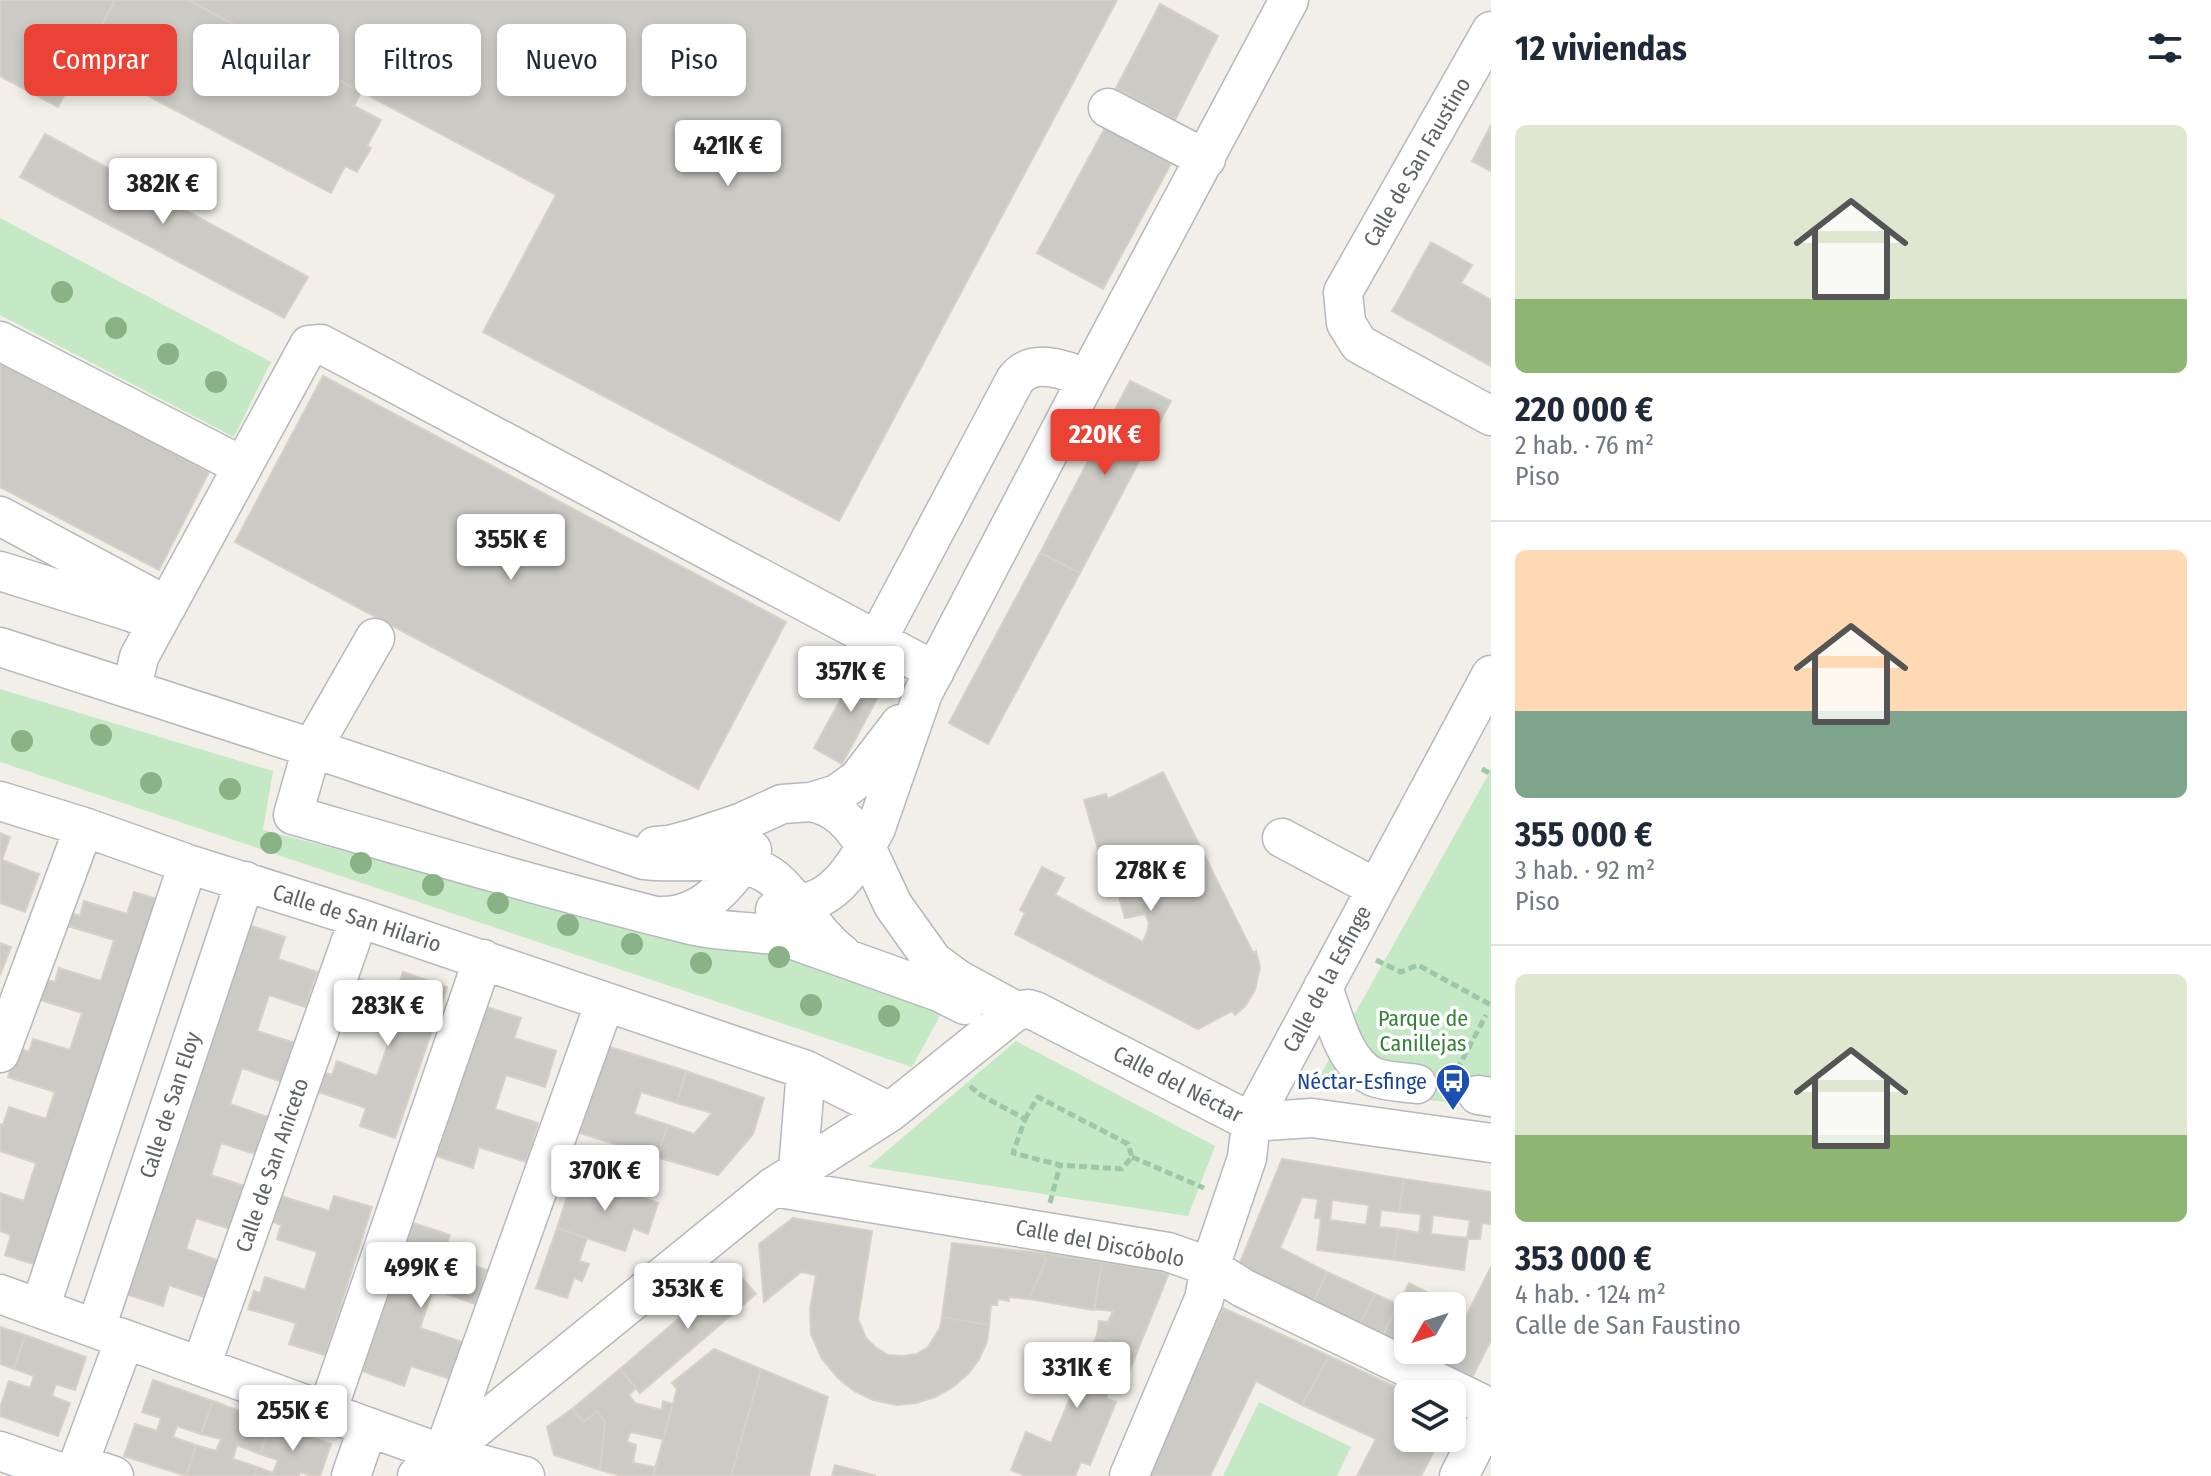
<!DOCTYPE html>
<html lang="es">
<head>
<meta charset="utf-8">
<style>
	:root { --surface:#fff; --page:#f6f6f7; --text:#1f2937; --muted:#747a83; --line:#e0e1e3; --accent:#ea4335 }
	body { margin:0; font-family:"Fira Sans Condensed",sans-serif; background:var(--page); color:var(--text); height:100vh; display:flex; flex-direction:column; font-size:30px; white-space:nowrap }
	* { box-sizing:border-box; margin:0 }
	p { font-size:26px; color:var(--muted) }
	.icon { flex:none; width:44px; height:44px; fill:none; stroke:currentColor; stroke-width:2; stroke-linecap:round; stroke-linejoin:round }
	.map { position:relative; flex:1; overflow:hidden }
	.details { display:flex; flex-direction:column; background:var(--surface); width:720px }
	.details>* { flex:none }
	.guide { position:absolute; left:24px; top:24px; width:760px; height:72px; display:flex; gap:16px }
	.needle { width:52px; rotate:231deg }
	.fabs { position:absolute; left:1394px; top:1292px; display:grid; gap:16px }
	.fabs a { display:grid; place-items:center; width:72px; height:72px; border-radius:12px; background:var(--surface); box-shadow:0 4px 12px #0003; font-size:40px }
	.price { position:absolute; translate:-50% -68px; padding:0 18px; border-radius:8px; background:#fff; color:#222; font-size:26px; line-height:52px; filter:drop-shadow(0 2px 4px #0008) }
	.price::after { content:''; position:absolute; left:50%; top:48px; width:24px; height:18px; margin-left:-12px; background:inherit; clip-path:polygon(0 0,100% 0,50% 100%) }
	.price.on { background:var(--accent); color:#fff }
	ul { padding:0; list-style:none }
	li { display:grid; align-content:center; gap:16px; height:424px; padding:0 24px }
	li+li { border-top:2px solid var(--line) }
	li span { display:grid; place-items:center; height:248px; border-radius:12px; color:#555 }
	li>.icon { margin-inline-start:auto }
	span .icon { width:144px; height:144px; fill:#fffc; stroke-width:1 }
	li b { font-size:34px }
	h2 { display:flex; justify-content:space-between; align-items:center; height:96px; padding:0 24px; font-size:34px }
	.tag { padding:0 28px; border-radius:12px; background:var(--surface); box-shadow:0 4px 12px #0003; font-size:28px; line-height:72px }
	.tag.on { background:var(--accent); color:#fff }
	main { display:flex; flex:1; min-height:0 }
	.map>svg:first-child { display:block }
</style>
</head>
<body>
<main>
<div class="map">
<svg width="1491" height="1476" viewBox="0 0 1491 1476">
	<rect width="100%" height="100%" fill="#f1efe8"/>
	<path fill="#c5e8c5" d="M0,218l271,144 -37,75 -234,-122z
		M0,689l273,82 -10,59 345,90 208,41 125,53 -29,53 -912,-305z
		M1491,770v338l-176,-23z
		M1016,1041l199,105 -27,70 -320,-49z
		M1259,1402l92,45 -14,29h-114z"/>
	<path fill="#cccac5" stroke="#d6d1c6" stroke-width="2" fill-rule="evenodd" d="M0,0h115l-57,107 -58,-31z
		M115,0h73l173,92 -7,14 27,14 -14,26 4,2 -14,24 -12,-6 -14,27 -248,-132z
		M188,0h929l-278,521 -356,-189 73,-137z
		M1160,4l58,32 -43,84 -59,-32z
		M1491,125v46l-19,-10z
		M1106,126l66,36 -69,127 -66,-36z
		M45,134l263,143 -24,41 -264,-141z
		M1431,242l41,23 -11,18 30,17v66l-99,-55z
		M0,357l209,115 -50,98 -159,-83z
		M323,376l463,246 -88,167 -463,-247z
		M1130,381l41,20 -91,172 -40,-20z
		M1040,553l40,20 -92,171 -39,-21z
		M860,664l27,16 -45,84 -28,-16z
		M1163,772l90,181 3,-2 4,16 -5,23 -10,16 -10,9 -3,-4 -34,18 -183,-95 10,-21 -5,-3 22,-43 22,11 -9,17 88,47 4,-10 2,-9 -4,-9 -20,4 -12,-42 -7,1 -22,-77 22,-6 2,5z
		M0,833l10,4 -8,23 37,14 -14,38 -25,-9z
		M134,892l26,8 -117,367 -38,-12 6,-20 -11,-4v-38l24,8 12,-38 -36,-12v-27l3,1 6,-18 37,12 9,-27 -47,-15 10,-29 11,4 4,-13 37,11 12,-37 -41,-13 6,-20 8,2 4,-14 42,13 13,-41 -46,-14 4,-13 8,3 4,-15 43,13z
		M245,924l40,13 -7,22 39,13 -12,35 -36,-12 -12,36 38,12 -13,39 -40,-14 -12,36 38,13 -13,37 -34,-11 -10,32 36,12 -14,43 -37,-12 -10,31 34,12 -13,37 -38,-13 -6,21 -40,-13z
		M0,943l11,4 -11,28z
		M403,972l44,15 -52,151 -35,-12 6,-18 -47,-16 6,-19 7,2 5,-14 40,15 14,-41 -43,-15 5,-15 -10,-4 9,-25 44,16z
		M484,1006l37,12 -7,20 42,13 -11,36 -39,-12 -11,34 43,14 -12,39 -47,-15 -6,21 -36,-12z
		M607,1046l79,25 -9,32 -36,-11 -7,22 34,11 -11,32 -77,-24z
		M686,1071l78,27 -11,36 -35,41 -61,-18 11,-32 26,9 18,-21 -35,-10z
		M1282,1159l122,20 -5,33 -18,-2 -2,17 19,2 -4,31 -77,-10 4,-32h-6l3,-19 -16,-2 -22,51 47,24 -14,31 -74,-38zM1332,1200l37,5 -3,20 -36,-5z
		M574,1175l84,28 -10,31 -15,-6 -8,23 -68,-23z
		M1404,1179l87,13v32l-9,-1 -2,16h-12l-4,31 -70,-10 4,-31 21,4 2,-19 -22,-2zM1433,1215l37,5 -3,18 -36,-4z
		M281,1196l48,15 5,-15 38,11 -47,148 -36,-11 7,-21 -48,-14 6,-18 6,2 5,-16 40,13 12,-38 -40,-13 4,-14 -8,-3z
		M793,1218l79,13 -14,88 8,19 9,9 13,8 15,1 14,-2 11,-7 12,-19 2,-11 47,8 -2,17 -8,17 -10,14 -16,14 -18,10 -19,6 -19,2 -24,-5 -19,-9 -16,-13 -16,-19 -11,-25 -1,-25 6,-34 -15,-3 -37,30 -5,-58z
		M413,1223l37,12 -7,20 44,15 -12,34 -42,-15 -13,39 45,15 -12,37 -42,-14 -7,20 -42,-15z
		M557,1228l30,10 -8,23 10,3 -7,17 -8,-3 -7,20 -31,-10z
		M952,1243l89,10 5,7 -17,39 -20,-2v4l-11,-2 -1,6h-6l-2,20 -47,-8z
		M1041,1253l61,9 -8,48 -65,-11 17,-39z
		M1102,1262l67,11 -32,79 -40,-17 2,-14 9,1 5,-11 -19,-2z
		M1491,1267v73l-21,42 -88,-45 27,-54 34,17 -3,6h-32v44h44v-17l4,3z
		M735,1270l21,24 -116,99 -20,-24z
		M1327,1272l48,22 -15,30 -47,-21z
		M1375,1294l22,10 -14,31 -23,-11z
		M1223,1308l106,48 -27,49 -46,-24 -46,95h-64z
		M0,1327l25,8 -11,34 -14,-5z
		M25,1335l61,22 -11,33 -19,-6 -4,12 18,7 -12,33 -58,-20v-8l9,-27 21,7 4,-12 -20,-7z
		M1097,1335l40,17 -11,28 -11,-4 -9,22 10,4 -26,63 -9,-3 -6,14h-49l-15,-6 15,-38 25,11 21,-49 -26,-11 16,-36 25,11z
		M714,1349l47,20 -30,107h-78l24,-87 -5,-6z
		M1329,1356l82,38h-3v44h33l-20,38h-64l19,-37 -74,-34z
		M620,1369l16,19 -7,7 6,8 27,7 1,-9 10,3 -10,35 -33,-7 -3,10 9,3 -3,18 22,4 -2,9h-31l-22,-6 5,-48 -8,-11 -13,11 -12,-13z
		M761,1369l67,28 -19,79h-78z
		M153,1380l60,21 -12,33 -24,-8 -4,11 23,8 -10,31 -62,-20 11,-32 22,7 4,-13 -19,-6z
		M213,1401l58,22 -11,31 -23,-9 -4,14 24,8 -3,9h-68l10,-31 20,6 5,-12 -20,-5z
		M572,1409l12,13 13,-11 8,11 -5,48 -46,-15 -7,-28z
		M271,1423l60,21 -11,32h-9l-11,-4 -1,4h-45l3,-9 16,6 5,-13 -18,-6z
		M835,1465l41,11h-44z"/>
	<g fill="none" stroke-linecap="round" stroke-linejoin="round">
		<defs>
			<path id="minor" d="M1491,31l-148,261 3,31 13,21 132,72
				M1108,108l98,51
				M0,341l242,125
				M0,516l167,90
				M0,571l131,41 24,10
				M375,638l-63,110 -19,67c132,38 265,77 398,110 32,8 65,5 97,13l151,54 26,13
				M877,640l138,-260c17,-23 49,-11 72,-1
				M0,647l312,101 332,112c44,6 101,-11 136,24 22,22 37,51 62,70
				M132,688l7,-31 170,-312 12,-1 614,327
				M0,801l84,26 104,37 171,54 447,152 84,42
				M1282,838l94,50
				M655,846l14,-1 26,-7 45,-15 42,-19 29,-2 26,-8 21,-15 42,-55
				M775,910c14,-4 31,-6 44,-12 21,-10 35,-32 47,-51 -14,-22 -28,-40 -55,-45
				M661,916c43,1 69,-34 91,-66
				M1323,987c10,27 21,78 51,90 13,5 30,5 43,7
				M1016,1011l-57,-31 -26,-19 -40,-56 -27,-58 10,-19 47,-135 164,-314 202,-379
				M0,1053l84,-226
				M1478,1095l13,2
				M798,1170l8,-100
				M773,1187l395,65 42,15 33,21 248,120
				M0,1294l443,160 82,22
				M40,1308l148,-444
				M96,1328l149,-447
				M201,1366l158,-448
				M327,1412l156,-453
				M0,1451l71,25
				M443,1454l162,-452
				M79,1464l35,12
				M74,1476l51,-137
				M351,1476l17,-49
				M417,1476l356,-289 117,-75 126,-101 12,-2 7,2 216,111 61,-4 179,25
				M1129,1476l75,-177 6,-32 37,-109 4,-36 240,-447
				M1459,1476l32,-63"/>
		</defs>
		<use href="#minor" stroke="#b5b8bc" stroke-width="41"/>
		<path stroke="#9cc7a9" stroke-width="5" stroke-dasharray="8 4" stroke-linecap="butt" d="M1482,769l9,5
			M1376,960l25,12 17,-7 73,40
			M1457,1070l29,-55
			M970,1086l9,8 46,25 -12,34 47,12 62,4 10,-12 -4,-13 -90,-47 -13,22
			M1132,1157l72,31
			M1050,1203l10,-38"/>
		<use href="#minor" stroke="#fff" stroke-width="38"/>
	</g>
	<g fill="#89b387">
		<circle cx="62" cy="292" r="11"/>
		<circle cx="116" cy="328" r="11"/>
		<circle cx="168" cy="354" r="11"/>
		<circle cx="216" cy="382" r="11"/>
		<circle cx="101" cy="735" r="11"/>
		<circle cx="22" cy="741" r="11"/>
		<circle cx="151" cy="783" r="11"/>
		<circle cx="230" cy="789" r="11"/>
		<circle cx="271" cy="843" r="11"/>
		<circle cx="361" cy="863" r="11"/>
		<circle cx="433" cy="885" r="11"/>
		<circle cx="498" cy="903" r="11"/>
		<circle cx="568" cy="925" r="11"/>
		<circle cx="632" cy="944" r="11"/>
		<circle cx="779" cy="957" r="11"/>
		<circle cx="701" cy="963" r="11"/>
		<circle cx="811" cy="1005" r="11"/>
		<circle cx="889" cy="1016" r="11"/>
	</g>
	<defs>
		<symbol id="bus-pin" viewBox="-11 -11 22 30"><path d="M0 17L-7.5 6A9.5 9.5 0 1 1 7.5 6Z" fill="#1a4fb4" stroke="#fff"/><path d="M-5-6H5V4H4V6H2V4H-2V6H-4V4H-5ZM-3.5-4V0h7V-4ZM-3.5 1.2v1.5H-2V1.2ZM2 1.2v1.5H3.5V1.2Z" fill="#fff"/></symbol>
	</defs>
	<g fill-rule="evenodd">
		<use href="#bus-pin" x="1433" y="1061" width="40" height="54"/>
	</g>
	<g text-anchor="middle" dominant-baseline="central" stroke-width="7" stroke-linejoin="round" paint-order="stroke">
		<g font-size="22" fill="#5f6368" stroke="#fff">
			<text transform="translate(1417 162) rotate(-60)">Calle de San Faustino</text>
			<text transform="translate(357 918) rotate(18)">Calle de San Hilario</text>
			<text transform="translate(1327 979) rotate(-62)">Calle de la Esfinge</text>
			<text transform="translate(1178 1084) rotate(27)">Calle del Néctar</text>
			<text transform="translate(170 1105) rotate(-72)">Calle de San Eloy</text>
			<text transform="translate(272 1165) rotate(-71)">Calle de San Aniceto</text>
			<text transform="translate(1100 1243) rotate(11)">Calle del Discóbolo</text>
		</g>
		<g font-size="22" fill="#348238" stroke="#fff">
			<text x="1423" y="1018">Parque de<tspan x="1423" dy="25">Canillejas</tspan></text>
		</g>
		<g font-size="22" fill="#164399" stroke="#fff" text-anchor="end">
			<text x="1427" y="1081">Néctar-Esfinge</text>
		</g>
	</g>
</svg>
<div class="fabs">
<a><svg class="needle" viewBox="-14 -14 28 28"><path d="M0-13l5 13h-10z" fill="#e53935"/><path d="M0 13l5-13h-10z" fill="#747a83"/></svg></a>
<a><svg class="icon" aria-label="layers" viewBox="0 0 24 24"><path d="M12 4l9 5-9 5-9-5zM3 14l9 5 9-5"/></svg></a>
</div>
<b class="price" style="left:728px;top:188px">421K €</b>
<b class="price" style="left:163px;top:226px">382K €</b>
<b class="price on" style="left:1105px;top:477px">220K €</b>
<b class="price" style="left:511px;top:582px">355K €</b>
<b class="price" style="left:851px;top:714px">357K €</b>
<b class="price" style="left:1151px;top:913px">278K €</b>
<b class="price" style="left:388px;top:1048px">283K €</b>
<b class="price" style="left:605px;top:1213px">370K €</b>
<b class="price" style="left:421px;top:1310px">499K €</b>
<b class="price" style="left:688px;top:1331px">353K €</b>
<b class="price" style="left:1077px;top:1410px">331K €</b>
<b class="price" style="left:293px;top:1453px">255K €</b>
<div class="guide">
<a class="tag on">Comprar</a>
<a class="tag">Alquilar</a>
<a class="tag">Filtros</a>
<a class="tag">Nuevo</a>
<a class="tag">Piso</a>
</div>
</div>
<section class="details">
<h2>12 viviendas<svg class="icon" aria-label="filters" viewBox="0 0 24 24"><path d="M4 7h16M4 17h16"/><circle cx="9" cy="7" r="2"/><circle cx="15" cy="17" r="2"/></svg></h2>
<ul>
<li><span style="background:linear-gradient(#dfe7d0 70%,#8fb573 0)"><svg class="icon" aria-label="home" viewBox="0 0 24 24"><path d="M3 11l9-7 9 7M6 9v11h12V9"/></svg></span><div><b>220 000 €</b><p>2 hab. · 76 m²</p><p>Piso</p></div></li>
<li><span style="background:linear-gradient(#ffd9b3 65%,#7fa58c 0)"><svg class="icon" aria-label="home" viewBox="0 0 24 24"><path d="M3 11l9-7 9 7M6 9v11h12V9"/></svg></span><div><b>355 000 €</b><p>3 hab. · 92 m²</p><p>Piso</p></div></li>
<li><span style="background:linear-gradient(#dfe7d0 65%,#8fb573 0)"><svg class="icon" aria-label="home" viewBox="0 0 24 24"><path d="M3 11l9-7 9 7M6 9v11h12V9"/></svg></span><div><b>353 000 €</b><p>4 hab. · 124 m²</p><p>Calle de San Faustino</p></div></li>
</ul>
</section>
</main>
</body>
</html>
